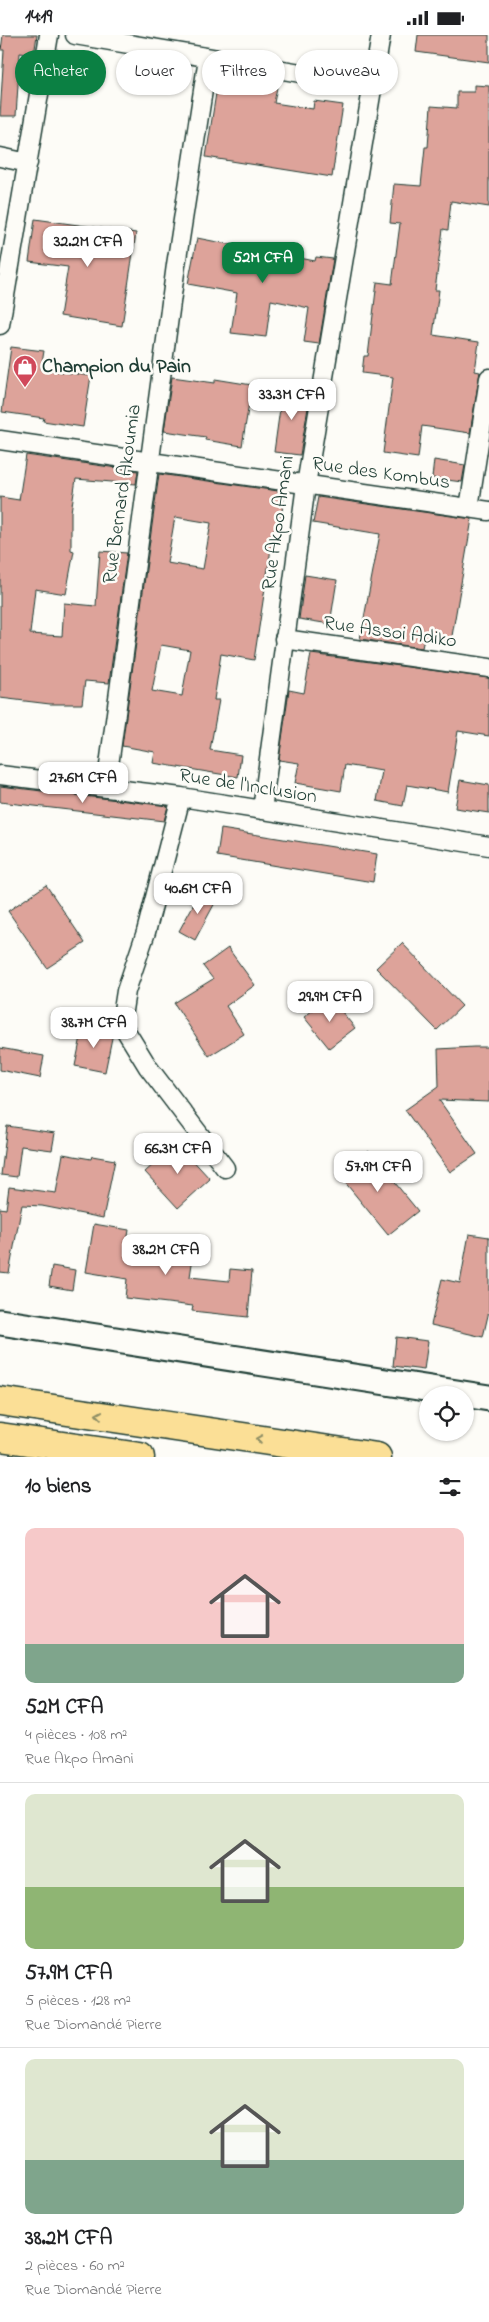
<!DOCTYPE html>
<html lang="fr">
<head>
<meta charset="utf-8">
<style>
	:root { --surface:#fff; --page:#f6f6f6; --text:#202124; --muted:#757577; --line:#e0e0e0; --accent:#0b8043 }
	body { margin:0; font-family:"Indie Flower",sans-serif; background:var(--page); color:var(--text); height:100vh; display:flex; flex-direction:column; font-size:19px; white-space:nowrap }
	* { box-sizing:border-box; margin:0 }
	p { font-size:16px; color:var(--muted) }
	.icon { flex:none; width:28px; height:28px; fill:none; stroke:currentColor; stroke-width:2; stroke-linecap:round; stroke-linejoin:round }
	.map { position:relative; height:1422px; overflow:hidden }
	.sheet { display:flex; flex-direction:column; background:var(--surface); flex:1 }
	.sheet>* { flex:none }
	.guide { position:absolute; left:15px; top:15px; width:460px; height:45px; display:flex; gap:10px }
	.fabs { position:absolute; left:419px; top:1351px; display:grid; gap:10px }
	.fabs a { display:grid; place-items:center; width:55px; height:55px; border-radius:50%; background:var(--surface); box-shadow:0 1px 4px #0004; font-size:25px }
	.price { position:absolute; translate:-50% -42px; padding:0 11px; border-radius:10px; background:#fff; color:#222; font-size:16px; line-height:32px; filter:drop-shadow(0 1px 2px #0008) }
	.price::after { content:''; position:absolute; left:50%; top:30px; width:15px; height:11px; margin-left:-8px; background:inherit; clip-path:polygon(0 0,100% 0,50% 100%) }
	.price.active { background:var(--accent); color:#fff }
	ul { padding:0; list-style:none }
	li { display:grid; align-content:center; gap:10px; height:265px; padding:0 25px }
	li+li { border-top:1px solid var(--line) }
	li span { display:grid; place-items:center; height:155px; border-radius:10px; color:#555 }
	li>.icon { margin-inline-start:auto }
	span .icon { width:90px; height:90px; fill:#fffc; stroke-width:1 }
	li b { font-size:21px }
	h2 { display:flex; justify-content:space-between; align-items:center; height:60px; padding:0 25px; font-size:21px }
	.pill { padding:0 18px; border-radius:22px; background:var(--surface); box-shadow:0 1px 4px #0004; font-size:18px; line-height:45px }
	.pill.active { background:var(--accent); color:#fff }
	.status { display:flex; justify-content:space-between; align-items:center; height:35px; padding:0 25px; background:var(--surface); direction:ltr }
	.status svg { height:14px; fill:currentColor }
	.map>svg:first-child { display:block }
</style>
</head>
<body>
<div class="status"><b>14:19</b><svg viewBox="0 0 49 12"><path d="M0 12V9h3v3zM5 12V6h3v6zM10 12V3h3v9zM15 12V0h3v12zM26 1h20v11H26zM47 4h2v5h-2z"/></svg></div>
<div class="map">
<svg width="489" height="1422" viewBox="0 0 489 1422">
	<rect width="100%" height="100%" fill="#fdfcf7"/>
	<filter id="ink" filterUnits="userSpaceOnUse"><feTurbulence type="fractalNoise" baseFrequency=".02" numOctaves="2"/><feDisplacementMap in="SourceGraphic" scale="10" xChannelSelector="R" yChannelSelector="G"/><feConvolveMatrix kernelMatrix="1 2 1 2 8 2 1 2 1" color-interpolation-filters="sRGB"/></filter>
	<g filter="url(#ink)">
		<path fill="#dda39a" stroke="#1f3d34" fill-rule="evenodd" d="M3,0h34l-3,20 -14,-2 -4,63h-16l4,-66h-3z
			M418,0h71v27l-73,-10z
			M219,39l59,8 -4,21 39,6 1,-8 29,4 -11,72 -126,-20z
			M474,50l15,1v121l-38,-6 -3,29 -5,-1 -8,61h4l-6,45 46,7 -4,29 5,1 -10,61 -48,-7 -4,32 -35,-5 10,-76 -31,-4 2,-17h4l9,-74 15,2 8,-60 -10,-1 4,-39 27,2 4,-39h3l3,-41 26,2v-16h17z
			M35,184l101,14 -14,93 -62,-10 8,-49 -39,-5z
			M197,203l118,23 1,-4 17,2 -14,85 -15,-2 5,-34 -38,-8 -5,37 -35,-4 6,-40 -49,-9z
			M11,312l33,4 -3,18 50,7 -8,51 -40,-6 1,-3 -42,-6z
			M172,342l43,6v-4l37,6 -10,61 -37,-6 1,-3 -42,-6z
			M283,352l28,3 -11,65 -26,-3z
			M26,420l112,16 -2,13 -60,-5 -5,33v38l3,1 -8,43 -31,-5 -5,45 32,2 2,-33 32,3 4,-55 27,2 -18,130 -24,-2 -3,23h-32l-50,-6v-201l19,3z
			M434,425l31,5 -3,17 -30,-4z
			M159,439l126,18 -6,38 -5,-1 -20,131 -33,-6 -7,46h5l-9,50 31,5 -3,22 -85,-14 2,-11 -33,-6zM175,482l36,6 -8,46 -36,-6zM161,610l29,5 -8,46 -30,-5z
			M318,462l154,22 -21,123 -27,-4 -2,10 -62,-9 20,-105 -67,-11z
			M305,540l32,5 -7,44 -31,-5z
			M311,619l178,24v58l-31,-5 -10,61 -41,-7 -4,21 -26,-5 5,-30 -37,-6 -4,26 -46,-8 4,-20 -20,-3 10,-70 15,3z
			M460,745l29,5v28l-34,-5z
			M0,751l168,20 -4,15 -164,-19z
			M221,794l156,25 -4,28 -156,-26z
			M46,850l39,58 -38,25 -39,-57z
			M201,856l16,8 -22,41 -16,-9z
			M402,908l60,63 -25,24 -61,-62z
			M228,913l27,37 -29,21 18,28 -35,22 -35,-53 39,-24 -10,-13z
			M330,962l25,31 -26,20 -25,-31z
			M83,992l30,6 -8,39 -30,-6z
			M474,1012h15v55l-50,-2 38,54 -27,18 -45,-62 34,-24 -1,-37z
			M0,1013l44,8 -4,22 -40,-8z
			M7,1091l48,7 -3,17 -31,-4 -4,31 -16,-2z
			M177,1108l33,36 -32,29 -33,-36z
			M369,1116l49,60 -30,24 -49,-60z
			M63,1119l28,5 1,-3 23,4 -12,58 -61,-12 -20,-1 -13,68 -9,-1v-64l6,1 3,-22 47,6z
			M94,1189l35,6 -3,19 67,8 -3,20 39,4 1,-12 22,2 -4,46 -56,-6 1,-5 -68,-8 2,-19 -41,-7z
			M469,1199l20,3v74l-6,26 -52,-12 11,-46 18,4z
			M52,1231l23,4 -3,20 -23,-4z
			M396,1302l32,4 -4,29 -31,-4z"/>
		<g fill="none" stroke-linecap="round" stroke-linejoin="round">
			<defs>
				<path id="street" d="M75,0l297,50
					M0,122l28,6
					M0,290l49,-290
					M0,405l489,71
					M469,473l20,-130
					M284,604l205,29
					M0,740l181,22 308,49
					M106,753l70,-523 32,-207
					M181,762l-35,135 -20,59 -5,32 27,44 77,101
					M262,775l44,-325 75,-450"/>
				<path id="secondary" d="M0,1287l489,76"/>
				<path id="highway" d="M0,1366l377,56
					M0,1402l140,20"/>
			</defs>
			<use href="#street" stroke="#1f3d34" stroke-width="21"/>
			<use href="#secondary" stroke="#1f3d34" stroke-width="29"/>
			<use href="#highway" stroke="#1f3d34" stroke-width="31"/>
			<use href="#street" stroke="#fdfcf7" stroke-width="18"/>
			<use href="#secondary" stroke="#fdfcf7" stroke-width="25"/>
			<use href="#highway" stroke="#fbdf96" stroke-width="28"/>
		</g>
		<defs><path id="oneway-chevron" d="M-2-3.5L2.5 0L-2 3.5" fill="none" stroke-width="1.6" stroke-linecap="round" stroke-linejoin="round" transform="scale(1.25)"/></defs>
		<g stroke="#8d8e65">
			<use href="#oneway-chevron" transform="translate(99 1380) rotate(-172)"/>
			<use href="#oneway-chevron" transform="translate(259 1404) rotate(-171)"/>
		</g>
	</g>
	<defs>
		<symbol id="shop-pin" viewBox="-11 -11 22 30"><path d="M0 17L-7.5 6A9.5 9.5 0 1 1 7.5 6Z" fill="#d1495b" stroke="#fdfcf7"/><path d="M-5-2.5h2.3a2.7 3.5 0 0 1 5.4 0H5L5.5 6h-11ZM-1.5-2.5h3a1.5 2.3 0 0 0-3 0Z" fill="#fff"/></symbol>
	</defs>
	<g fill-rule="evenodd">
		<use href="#shop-pin" x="11" y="318" width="28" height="38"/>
	</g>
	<g text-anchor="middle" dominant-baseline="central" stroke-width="5" stroke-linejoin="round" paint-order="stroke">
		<g font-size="20" font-weight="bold" fill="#1f3d34" stroke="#fdfcf7" text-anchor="start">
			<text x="42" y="332">Champion du Pain</text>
		</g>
		<g font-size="20" fill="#1f3d34" stroke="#fdfcf7">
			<text transform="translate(381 439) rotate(8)">Rue des Kombus</text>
			<text transform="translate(123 459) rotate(-82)">Rue Bernard Akoumia</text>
			<text transform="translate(279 488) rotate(-82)">Rue Akpo Amani</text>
			<text transform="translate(390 598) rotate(8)">Rue Assoi Adiko</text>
			<text transform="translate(248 752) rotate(9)">Rue de l'Inclusion</text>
		</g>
	</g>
</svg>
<div class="fabs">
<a><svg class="icon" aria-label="locate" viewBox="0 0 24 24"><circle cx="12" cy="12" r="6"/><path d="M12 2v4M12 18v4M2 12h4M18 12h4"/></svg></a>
</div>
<b class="price" style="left:88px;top:233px">32.2M CFA</b>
<b class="price active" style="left:263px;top:249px">52M CFA</b>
<b class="price" style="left:292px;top:386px">33.3M CFA</b>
<b class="price" style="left:83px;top:769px">27.6M CFA</b>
<b class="price" style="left:198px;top:880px">40.6M CFA</b>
<b class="price" style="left:330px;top:988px">29.9M CFA</b>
<b class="price" style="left:94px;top:1014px">38.7M CFA</b>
<b class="price" style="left:178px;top:1140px">66.3M CFA</b>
<b class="price" style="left:378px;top:1158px">57.9M CFA</b>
<b class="price" style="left:166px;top:1241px">38.2M CFA</b>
<div class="guide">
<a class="pill active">Acheter</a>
<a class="pill">Louer</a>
<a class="pill">Filtres</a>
<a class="pill">Nouveau</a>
</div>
</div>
<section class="sheet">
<h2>10 biens<svg class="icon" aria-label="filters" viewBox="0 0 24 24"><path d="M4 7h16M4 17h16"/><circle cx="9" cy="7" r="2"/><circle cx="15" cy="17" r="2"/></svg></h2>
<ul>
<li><span style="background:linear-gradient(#f6c9c9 75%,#7fa58c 0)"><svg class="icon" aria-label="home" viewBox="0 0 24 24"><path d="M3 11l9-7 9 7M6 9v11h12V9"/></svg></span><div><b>52M CFA</b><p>4 pièces · 108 m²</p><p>Rue Akpo Amani</p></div></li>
<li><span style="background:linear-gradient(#dfe7d0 60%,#8fb573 0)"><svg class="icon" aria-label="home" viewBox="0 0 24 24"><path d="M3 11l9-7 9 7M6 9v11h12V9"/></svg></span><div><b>57.9M CFA</b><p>5 pièces · 128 m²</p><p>Rue Diomandé Pierre</p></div></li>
<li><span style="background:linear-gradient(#dfe7d0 65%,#7fa58c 0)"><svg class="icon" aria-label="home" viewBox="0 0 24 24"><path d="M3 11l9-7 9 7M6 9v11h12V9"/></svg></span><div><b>38.2M CFA</b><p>2 pièces · 60 m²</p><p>Rue Diomandé Pierre</p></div></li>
</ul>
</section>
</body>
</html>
